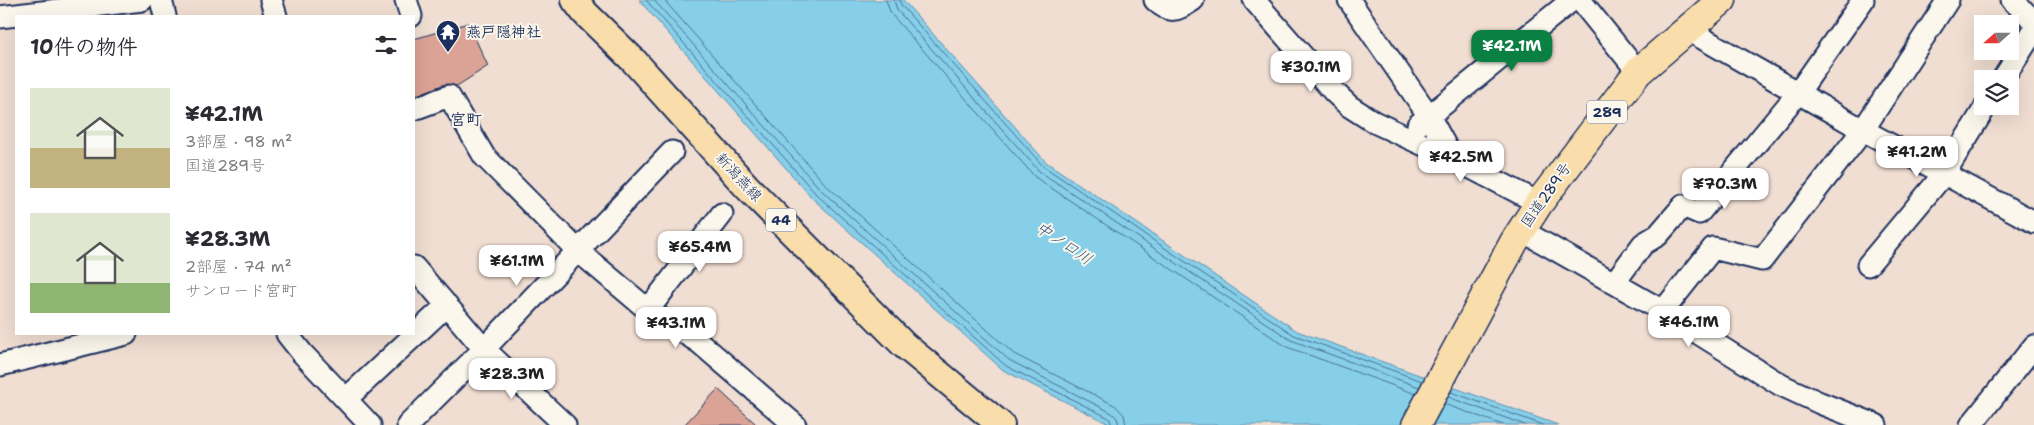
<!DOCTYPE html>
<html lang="ja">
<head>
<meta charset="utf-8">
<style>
	:root { --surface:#fff; --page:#f2f2f3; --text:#2b2b33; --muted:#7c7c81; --accent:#0b8043 }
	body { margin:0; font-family:"Shantell Sans","Klee One",sans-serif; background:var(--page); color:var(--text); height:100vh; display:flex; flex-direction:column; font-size:19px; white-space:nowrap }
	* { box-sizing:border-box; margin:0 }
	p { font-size:16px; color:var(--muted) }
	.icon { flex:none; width:28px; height:28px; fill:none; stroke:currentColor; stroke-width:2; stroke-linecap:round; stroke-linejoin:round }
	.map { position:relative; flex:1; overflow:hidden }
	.panel { position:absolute; left:15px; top:15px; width:400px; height:320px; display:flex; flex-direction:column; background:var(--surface); border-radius:0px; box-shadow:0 5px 20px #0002 }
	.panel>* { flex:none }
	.needle { width:32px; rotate:249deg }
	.buttons { position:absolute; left:1974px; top:15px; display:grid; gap:10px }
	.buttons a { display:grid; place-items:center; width:45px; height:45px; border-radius:0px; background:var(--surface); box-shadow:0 5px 20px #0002; font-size:25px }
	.price { position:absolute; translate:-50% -42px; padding:0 11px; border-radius:10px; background:#fff; color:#222; font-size:16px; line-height:32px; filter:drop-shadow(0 1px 2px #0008) }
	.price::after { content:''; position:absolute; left:50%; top:30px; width:15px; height:11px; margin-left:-8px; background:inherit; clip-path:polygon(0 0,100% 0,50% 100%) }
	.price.selected { background:var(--accent); color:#fff }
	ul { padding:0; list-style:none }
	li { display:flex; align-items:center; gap:15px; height:125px; padding:0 15px }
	li span { display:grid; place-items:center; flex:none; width:140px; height:100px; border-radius:0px; color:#555 }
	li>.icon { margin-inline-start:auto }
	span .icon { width:60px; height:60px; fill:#fffc; stroke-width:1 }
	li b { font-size:21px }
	h2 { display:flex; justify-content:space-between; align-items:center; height:60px; padding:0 15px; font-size:21px }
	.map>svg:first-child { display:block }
</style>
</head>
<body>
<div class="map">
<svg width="2034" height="425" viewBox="0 0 2034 425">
	<rect width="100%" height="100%" fill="#f1ded2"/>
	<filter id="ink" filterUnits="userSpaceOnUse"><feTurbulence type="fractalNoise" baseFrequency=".02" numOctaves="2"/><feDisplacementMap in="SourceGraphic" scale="10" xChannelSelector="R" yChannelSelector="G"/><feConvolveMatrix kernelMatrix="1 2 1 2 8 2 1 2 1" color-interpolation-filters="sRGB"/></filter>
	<g filter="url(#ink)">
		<path fill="#87cfe8" stroke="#5c8fb1" d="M639,0h264l143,162 251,169 261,94h-447l-108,-55 -191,-172z"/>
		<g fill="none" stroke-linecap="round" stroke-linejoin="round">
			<path stroke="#466f95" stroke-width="1" d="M646,0l170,194 190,172 103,52 3,7
				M654,0l167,190 188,170 103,53 5,5 2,7
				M664,0l162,185 188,169 102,52 8,9 2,10
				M886,0l5,14 144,163 252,170 129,47
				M894,0l3,10 142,161 252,169 128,47
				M900,0l1,5 142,161 251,169 128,46
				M1451,392l92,33
				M1448,397l77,28
				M1444,404l59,21"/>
		</g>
		<path fill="#dba395" stroke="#1b2f5e" d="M468,23l20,43 -31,20 -12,-2 -31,12v-57z
			M718,389l39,36h-73z"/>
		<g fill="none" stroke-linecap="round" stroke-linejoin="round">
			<defs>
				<path id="minor" d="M161,0l4,16
					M271,0l5,16
					M406,0l5,16
					M1155,0c15,14 21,11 38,0
					M1254,0l80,92 15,14 25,16 78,36
					M1349,0l80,116 23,42 87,45
					M1580,0l58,72
					M2012,0l22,21
					M0,17l142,-17
					M1688,30l175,100 171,92
					M2003,79l31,-49
					M414,109l35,-13 35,60 93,94 71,60 52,33 95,82
					M1418,125l154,-125
					M1521,230l142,81 118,74 39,18 56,22
					M1868,265l76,-91 42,-68
					M414,267l70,82 81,76
					M1614,283l29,-39 15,-9 25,-29 16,7 99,-120 65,-93
					M648,310l74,-96
					M1663,311l50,-63 49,12 101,-130 85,-130
					M287,334l15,19 68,72
					M0,365l126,-31
					M346,399l101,-94
					M408,425l76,-76 188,-197
					M1971,425l63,-79"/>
				<path id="major" d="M575,0l10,13 49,48 113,126 157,158 97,80"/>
				<path id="highway" d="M1416,425l98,-183 25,-39 99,-131 84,-72"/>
			</defs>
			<use href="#minor" stroke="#1b2f5e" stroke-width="25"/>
			<use href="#major" stroke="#1b2f5e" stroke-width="30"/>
			<use href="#highway" stroke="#1b2f5e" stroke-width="31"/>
			<use href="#minor" stroke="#fbf7ec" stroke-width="21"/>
			<use href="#major" stroke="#f9deab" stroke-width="26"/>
			<use href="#highway" stroke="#f9deab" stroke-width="28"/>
		</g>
	</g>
	<defs>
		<symbol id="temple-pin" viewBox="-11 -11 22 30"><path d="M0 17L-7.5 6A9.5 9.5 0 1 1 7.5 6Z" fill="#1b2f5e" stroke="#fbf7ec"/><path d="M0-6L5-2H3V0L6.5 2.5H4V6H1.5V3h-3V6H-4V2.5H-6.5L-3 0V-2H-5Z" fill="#fff"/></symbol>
	</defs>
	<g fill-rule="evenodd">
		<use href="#temple-pin" x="434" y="18" width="28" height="38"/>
	</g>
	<g text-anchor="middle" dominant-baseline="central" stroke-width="4" stroke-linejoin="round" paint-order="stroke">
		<g fill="#fbf7ec" stroke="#5e6b89" stroke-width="1">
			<rect x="1587" y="100.5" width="40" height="23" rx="4"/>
			<rect x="766" y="208.5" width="30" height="23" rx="4"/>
		</g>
		<g font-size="14" font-weight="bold" fill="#1b2f5e">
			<text x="1607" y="112">289</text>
			<text x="781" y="220">44</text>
		</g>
		<g font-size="15" font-weight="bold" fill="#1b2f5e" stroke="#fbf7ec" text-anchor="start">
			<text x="466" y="32">燕戸隠神社</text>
		</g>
		<g font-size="15" fill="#1b2f5e" stroke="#fbf7ec">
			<text transform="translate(739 177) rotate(47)">新潟燕線</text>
			<text transform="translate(1546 195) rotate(-55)">国道289号</text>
		</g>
		<g font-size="16" font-weight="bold" fill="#1b2f5e" stroke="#fbf7ec">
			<text x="466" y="119">宮町</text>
		</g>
		<g font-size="16" font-style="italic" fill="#365780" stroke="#fbf7ec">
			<text transform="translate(1064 243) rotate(34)">中ノ口川</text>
		</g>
	</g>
</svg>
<div class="buttons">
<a><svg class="needle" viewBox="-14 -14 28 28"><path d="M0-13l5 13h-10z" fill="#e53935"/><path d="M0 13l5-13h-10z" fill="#7c7c81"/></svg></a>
<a><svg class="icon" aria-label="layers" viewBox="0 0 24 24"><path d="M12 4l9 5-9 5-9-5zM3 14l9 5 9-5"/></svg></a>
</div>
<b class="price selected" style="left:1512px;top:72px">¥42.1M</b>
<b class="price" style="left:1311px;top:93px">¥30.1M</b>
<b class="price" style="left:1917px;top:178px">¥41.2M</b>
<b class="price" style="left:1461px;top:183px">¥42.5M</b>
<b class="price" style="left:1725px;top:210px">¥70.3M</b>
<b class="price" style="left:700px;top:273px">¥65.4M</b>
<b class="price" style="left:517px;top:287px">¥61.1M</b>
<b class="price" style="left:1689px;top:348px">¥46.1M</b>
<b class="price" style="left:676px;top:349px">¥43.1M</b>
<b class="price" style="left:512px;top:400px">¥28.3M</b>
<section class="panel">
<h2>10件の物件<svg class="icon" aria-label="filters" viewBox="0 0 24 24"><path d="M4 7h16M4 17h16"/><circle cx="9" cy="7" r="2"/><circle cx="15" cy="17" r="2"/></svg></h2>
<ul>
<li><span style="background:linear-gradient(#dfe7d0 60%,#c2b280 0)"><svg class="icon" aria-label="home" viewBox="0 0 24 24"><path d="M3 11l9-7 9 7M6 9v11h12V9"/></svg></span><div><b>¥42.1M</b><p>3部屋 · 98 m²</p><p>国道289号</p></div></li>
<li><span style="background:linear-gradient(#dfe7d0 70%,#8fb573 0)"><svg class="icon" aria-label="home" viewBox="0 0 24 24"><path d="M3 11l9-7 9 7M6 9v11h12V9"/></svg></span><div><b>¥28.3M</b><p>2部屋 · 74 m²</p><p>サンロード宮町</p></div></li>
</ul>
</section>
</div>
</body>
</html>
